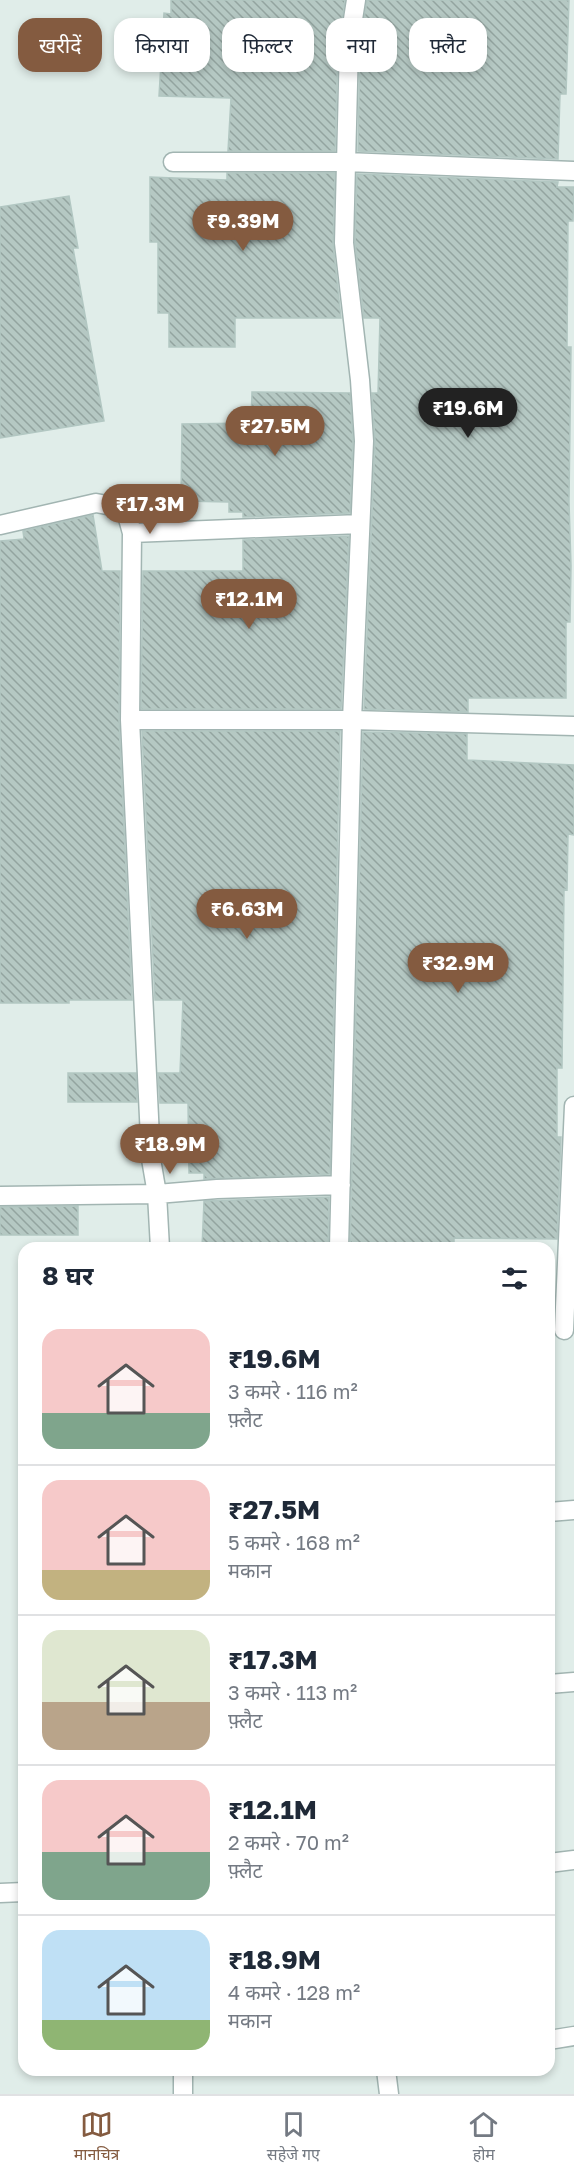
<!DOCTYPE html>
<html lang="hi">
<head>
<meta charset="utf-8">
<style>
	:root { --surface:#fff; --page:#f6f6f7; --text:#1f2937; --muted:#747a83; --line:#e0e1e3; --accent:#845b40 }
	body { margin:0; font-family:"Golos Text","Noto Sans Devanagari",sans-serif; background:var(--page); color:var(--text); height:100vh; display:flex; flex-direction:column; font-size:22px; white-space:nowrap }
	* { box-sizing:border-box; margin:0 }
	p { font-size:20px; color:var(--muted) }
	.icon { flex:none; width:33px; height:33px; fill:none; stroke:currentColor; stroke-width:2; stroke-linecap:round; stroke-linejoin:round }
	.map { position:relative; flex:1; overflow:hidden }
	.details { position:absolute; left:18px; top:1242px; width:537px; height:834px; display:flex; flex-direction:column; background:var(--surface); border-radius:18px; box-shadow:0 3px 9px #0003 }
	.details>* { flex:none }
	.hud { position:absolute; left:18px; top:18px; width:538px; height:54px; display:flex; gap:12px }
	.price { position:absolute; translate:-50% -51px; padding:0 14px; border-radius:21px; background:var(--accent); color:#fff; font-size:20px; line-height:39px; filter:drop-shadow(0 2px 3px #0008) }
	.price::after { content:''; position:absolute; left:50%; top:36px; width:18px; height:14px; margin-left:-9px; background:inherit; clip-path:polygon(0 0,100% 0,50% 100%) }
	.price.active { background:#222; color:#fff }
	ul { padding:0; list-style:none }
	li { display:flex; align-items:center; gap:18px; height:150px; padding:0 24px }
	li+li { border-top:2px solid var(--line) }
	li span { display:grid; place-items:center; flex:none; width:168px; height:120px; border-radius:18px; color:#555 }
	li>.icon { margin-inline-start:auto }
	span .icon { width:72px; height:72px; fill:#fffc; stroke-width:1 }
	li b { font-size:26px }
	h2 { display:flex; justify-content:space-between; align-items:center; height:72px; padding:0 24px; font-size:26px }
	.tag { padding:0 21px; border-radius:18px; background:var(--surface); box-shadow:0 3px 9px #0003; font-size:21px; line-height:54px }
	.tag.active { background:var(--accent); color:#fff }
	.tab-bar { display:flex; justify-content:space-around; align-items:center; height:84px; border-top:2px solid var(--line); background:var(--surface); font-size:16px; color:var(--muted) }
	.tab-bar a { display:grid; justify-items:center; gap:3px }
	.tab-bar .active { color:var(--accent) }
	.map>svg:first-child { display:block }
</style>
</head>
<body>
<div class="map">
<svg width="574" height="2094" viewBox="0 0 574 2094">
	<defs>
		<pattern id="building-back-hatch" width="6" height="6" patternUnits="userSpaceOnUse" patternTransform="scale(1.5)"><rect width="6" height="6" fill="#b5c8c3"/><path d="M-1 5l2 2M0 0l6 6M5-1l2 2" fill="none" stroke="#93a4a0"/></pattern>
	</defs>
	<rect width="100%" height="100%" fill="#e0ede9"/>
	<path fill="url(#building-back-hatch)" stroke="#b2c7c2" stroke-width="1.5" d="M171,0h174l-7,45 -3,106h-107l3,-53 -72,-2 5,-83 7,1z
		M367,0h202l-3,94h-6l-2,65 -200,-8 2,-105z
		M227,173h108l-2,71 8,74h-106v29h-66v-34h-11v-71h-8v-65l77,3z
		M357,174l201,8 -1,5h17l-1,34h-5l-1,126h4l-2,155 2,64 -1,56h-4v76h-98v14l-104,-3 11,-268 -3,-48h6l2,-75h-16l-9,-76z
		M69,196l9,52h-5l31,173 -104,17v-231z
		M252,392l98,1 3,48 -3,72 -107,4v-5h-14v-10l-48,-1 1,-77 69,-1z
		M93,515l9,56h18l-1,150 13,279h-63v3h-69v-462l24,-2 -1,-8z
		M349,536l-8,173h-200l2,-138h100v-31z
		M142,731h198l-10,443 -126,5v-6h-15l-1,-70h-28l-2,-30h22l3,-73h-28z
		M363,732l104,2v26l107,5v70l-6,-1 -1,56 -3,-1 -2,179h-5v69h4l-4,102 -103,-1v10h-104z
		M68,1073h68l1,29h-69z
		M329,1197l-1,51h-126l2,-47z
		M78,1206v29h-78v-28z"/>
	<g fill="none" stroke-linecap="round" stroke-linejoin="round">
		<defs>
			<path id="minor" d="M173,162h173l228,9
				M0,525l96,-22 16,3 15,9 5,18 -2,187
				M132,533l228,-9
				M0,1196l157,-2 60,-5 124,-4
				M160,1248l-3,-54 -6,-35 -21,-439h222l222,6
				M339,1248l13,-528 12,-279 -4,-61 -16,-137 5,-198 7,-45
				M564,1330l10,-224
				M549,1512l25,-2
				M549,1684l25,-2
				M549,1863l25,-3
				M0,1893l24,-1
				M549,2040l25,-4
				M386,2070l3,24
				M183,2094v-24"/>
		</defs>
		<use href="#minor" stroke="#a2b5b2" stroke-width="21"/>
		<use href="#minor" stroke="#fff" stroke-width="18"/>
	</g>
</svg>
<b class="price" style="left:243px;top:252px">₹9.39M</b>
<b class="price active" style="left:468px;top:439px">₹19.6M</b>
<b class="price" style="left:275px;top:457px">₹27.5M</b>
<b class="price" style="left:150px;top:535px">₹17.3M</b>
<b class="price" style="left:249px;top:630px">₹12.1M</b>
<b class="price" style="left:247px;top:940px">₹6.63M</b>
<b class="price" style="left:458px;top:994px">₹32.9M</b>
<b class="price" style="left:170px;top:1175px">₹18.9M</b>
<div class="hud">
<a class="tag active">खरीदें</a>
<a class="tag">किराया</a>
<a class="tag">फ़िल्टर</a>
<a class="tag">नया</a>
<a class="tag">फ़्लैट</a>
</div>
<section class="details">
<h2>8 घर<svg class="icon" aria-label="filters" viewBox="0 0 24 24"><path d="M4 7h16M4 17h16"/><circle cx="9" cy="7" r="2"/><circle cx="15" cy="17" r="2"/></svg></h2>
<ul>
<li><span style="background:linear-gradient(#f6c9c9 70%,#7fa58c 0)"><svg class="icon" aria-label="home" viewBox="0 0 24 24"><path d="M3 11l9-7 9 7M6 9v11h12V9"/></svg></span><div><b>₹19.6M</b><p>3 कमरे · 116 m²</p><p>फ़्लैट</p></div></li>
<li><span style="background:linear-gradient(#f6c9c9 75%,#c2b280 0)"><svg class="icon" aria-label="home" viewBox="0 0 24 24"><path d="M3 11l9-7 9 7M6 9v11h12V9"/></svg></span><div><b>₹27.5M</b><p>5 कमरे · 168 m²</p><p>मकान</p></div></li>
<li><span style="background:linear-gradient(#dfe7d0 60%,#b9a48a 0)"><svg class="icon" aria-label="home" viewBox="0 0 24 24"><path d="M3 11l9-7 9 7M6 9v11h12V9"/></svg></span><div><b>₹17.3M</b><p>3 कमरे · 113 m²</p><p>फ़्लैट</p></div></li>
<li><span style="background:linear-gradient(#f6c9c9 60%,#7fa58c 0)"><svg class="icon" aria-label="home" viewBox="0 0 24 24"><path d="M3 11l9-7 9 7M6 9v11h12V9"/></svg></span><div><b>₹12.1M</b><p>2 कमरे · 70 m²</p><p>फ़्लैट</p></div></li>
<li><span style="background:linear-gradient(#bfe0f5 75%,#8fb573 0)"><svg class="icon" aria-label="home" viewBox="0 0 24 24"><path d="M3 11l9-7 9 7M6 9v11h12V9"/></svg></span><div><b>₹18.9M</b><p>4 कमरे · 128 m²</p><p>मकान</p></div></li>
</ul>
</section>
</div>
<nav class="tab-bar">
<a class="active"><svg class="icon" aria-label="map" viewBox="0 0 24 24"><path d="M3 6l6-2 6 2 6-2v14l-6 2-6-2-6 2zM9 4v14M15 6v14"/></svg>मानचित्र</a>
<a><svg class="icon" aria-label="saved" viewBox="0 0 24 24"><path d="M7 4h10v16l-5-4-5 4z"/></svg>सहेजे गए</a>
<a><svg class="icon" aria-label="home" viewBox="0 0 24 24"><path d="M3 11l9-7 9 7M6 9v11h12V9"/></svg>होम</a>
</nav>
</body>
</html>
